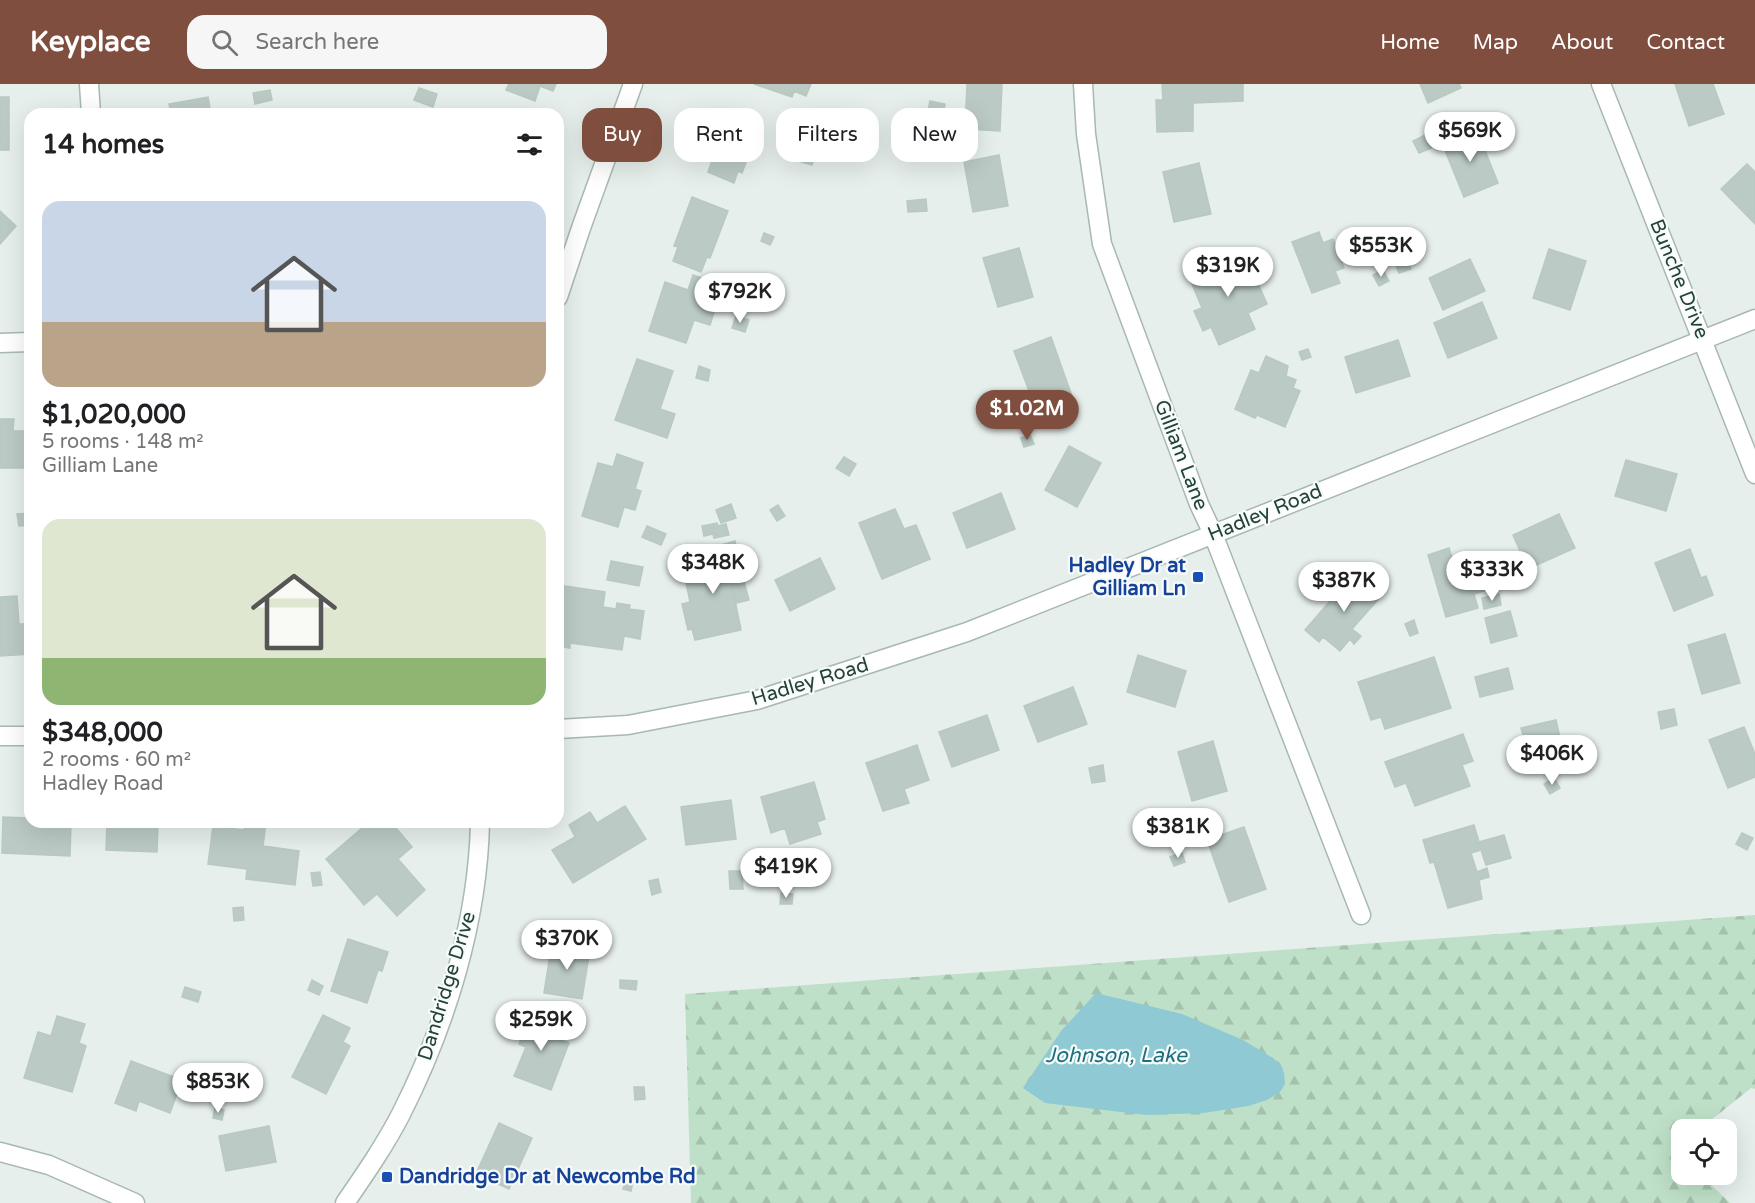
<!DOCTYPE html>
<html lang="en">
<head>
<meta charset="utf-8">
<style>
	:root { --surface:#fff; --page:#f6f6f6; --text:#202124; --muted:#757577; --accent:#7f4e3f }
	body { margin:0; font-family:"Varela Round",sans-serif; background:var(--page); color:var(--text); height:100vh; display:flex; flex-direction:column; font-size:22px; white-space:nowrap }
	* { box-sizing:border-box; margin:0 }
	p { font-size:20px; color:var(--muted) }
	.icon { flex:none; width:33px; height:33px; fill:none; stroke:currentColor; stroke-width:2; stroke-linecap:round; stroke-linejoin:round }
	.map { position:relative; flex:1; overflow:hidden }
	.panel { position:absolute; left:24px; top:24px; width:540px; height:720px; display:flex; flex-direction:column; background:var(--surface); border-radius:18px; box-shadow:0 6px 24px #0002 }
	.panel>* { flex:none }
	.guide { position:absolute; left:582px; top:24px; width:570px; height:54px; display:flex; gap:12px }
	.controls { position:absolute; left:1671px; top:1035px; display:grid; gap:12px }
	.controls a { display:grid; place-items:center; width:66px; height:66px; border-radius:12px; background:var(--surface); box-shadow:0 6px 24px #0002; font-size:30px }
	.price { position:absolute; translate:-50% -51px; padding:0 14px; border-radius:21px; background:#fff; color:#222; font-size:20px; line-height:39px; filter:drop-shadow(0 2px 3px #0008) }
	.price::after { content:''; position:absolute; left:50%; top:36px; width:18px; height:14px; margin-left:-9px; background:inherit; clip-path:polygon(0 0,100% 0,50% 100%) }
	.price.selected { background:var(--accent); color:#fff }
	ul { padding:0; list-style:none }
	li { display:grid; align-content:center; gap:12px; height:318px; padding:0 18px }
	li span { display:grid; place-items:center; height:186px; border-radius:18px; color:#555 }
	li>.icon { margin-inline-start:auto }
	span .icon { width:108px; height:108px; fill:#fffc; stroke-width:1 }
	li b { font-size:26px }
	h2 { display:flex; justify-content:space-between; align-items:center; height:72px; padding:0 18px; font-size:26px }
	.pill { padding:0 21px; border-radius:18px; background:var(--surface); box-shadow:0 6px 24px #0002; font-size:21px; line-height:54px }
	.pill.selected { background:var(--accent); color:#fff }
	header { display:flex; align-items:center; gap:36px; box-sizing:border-box; height:84px; padding:0 30px; background:var(--accent); color:#fff }
	header strong { font-size:28px }
	nav { display:flex; gap:33px; margin-inline-start:auto; font-size:21px }
	.search { width:420px; height:54px; background:var(--page); display:flex; align-items:center; gap:15px; box-sizing:border-box; padding:0 21px; border-radius:18px; color:var(--muted); font-size:22px }
	.map>svg:first-child { display:block }
</style>
</head>
<body>
<header>
<strong>Keyplace</strong>
<div class="search"><svg class="icon" aria-label="search" viewBox="0 0 24 24"><circle cx="10" cy="10" r="6"/><path d="M15 15l6 6"/></svg>Search here</div>
<nav><a>Home</a><a>Map</a><a>About</a><a>Contact</a></nav>
</header>
<div class="map">
<svg width="1755" height="1119" viewBox="0 0 1755 1119">
	<defs>
		<pattern id="forest-firs" width="22" height="20" patternUnits="userSpaceOnUse" patternTransform="scale(1.5)"><rect width="22" height="20" fill="#bfe0c8"/><path d="M5 1l3.5 6h-7zM16 11l3.5 6h-7z" fill="#a4c1ad"/></pattern>
	</defs>
	<rect width="100%" height="100%" fill="#e6efeb"/>
	<path fill="url(#forest-firs)" d="M1755,831v174l-4,-1 -51,41 -18,1 -1,15 -6,5 6,6 1,18 19,1 29,28h-1039l-6,-209z"/>
	<path fill="#8ec9d4" d="M1096,909l86,21 61,26 30,18 8,7 3,8 1,11 -5,8 -13,8 -19,6 -44,7 -58,2 -101,-12 -22,-15 38,-57z"/>
	<path fill="#bbcac4" stroke="#b8c9c2" stroke-width="1.5" d="M509,0h47l-3,7 -13,-5 -5,15 -29,-11z
		M754,0h57l-5,12 -12,-5 -2,6z
		M967,0h35l-2,47 -35,-2z
		M1162,0h81v17l-50,2v28l-36,1 -1,-32h7z
		M1420,0h39l2,4 -33,15z
		M1675,0h38l11,30 -35,12z
		M419,4l18,6 -4,13 -19,-7z
		M270,6l2,10 -17,4 -2,-11z
		M0,13h9v53h-9z
		M208,13l3,17h-40l-2,-10z
		M930,17l15,3 -2,14 -16,-3z
		M724,27l36,14 -18,48 -4,-2 -4,12 -26,-11 4,-11 -6,-3z
		M1477,46l21,53 -34,14 -22,-54z
		M796,48l24,8 -8,25 -24,-7z
		M1425,51l6,13 -12,5 -6,-12z
		M999,71l9,51 -35,6 -9,-50z
		M1199,79l12,51 -37,8 -11,-50z
		M1747,80l8,8v52l-34,-35z
		M692,113l36,14 -18,47 -3,-1 -6,15 -28,-11 5,-14 -4,-1z
		M926,115l1,12 -19,1 -1,-11z
		M0,127l16,15 -16,18z
		M1319,148l4,11 10,-4 11,29 -9,3 5,12 -28,10 -20,-51z
		M764,149l10,4 -4,8 -9,-4z
		M1019,164l14,49 -35,10 -15,-49z
		M1549,165l37,12 -16,49 -37,-12z
		M1244,168l23,52 -19,9 7,16 -36,16 -8,-18 -8,4 -9,-20 8,-3 -13,-31z
		M1407,173l4,12 -12,4 -5,-12z
		M1470,175l15,32 -42,19 -14,-32z
		M1383,186l6,11 -10,5 -6,-11z
		M693,191l26,9 -5,15 4,1 -8,25 -16,-5 -8,23 -37,-12 16,-49 23,8z
		M1482,218l15,36 -49,20 -14,-35z
		M736,232l13,4 -4,12 -13,-4z
		M1051,253l22,62 -36,13 -23,-61z
		M1398,256l12,36 -54,17 -11,-36z
		M1308,265l3,8 -9,3 -3,-8z
		M1266,272l22,10 -2,10 10,4 -3,8 7,3 -15,36 -28,-12 -2,3 -20,-9 16,-39 8,3z
		M637,275l36,12 -13,38 15,5 -8,24 -52,-18z
		M699,282l11,4 -2,11 -12,-3z
		M981,313l19,2 -2,12 -18,-2z
		M0,335h14l-1,12h17v37h-30z
		M1030,351l4,9 -10,3 -3,-9z
		M1069,362l32,17 -24,44 -32,-17z
		M617,370l26,9 -8,26 6,2 -6,19 -11,-3 -6,20 -36,-11 16,-53 15,4z
		M844,373l12,7 -7,12 -13,-8z
		M1626,376l51,14 -11,37 -51,-15z
		M1001,409l14,36 -48,19 -14,-35z
		M731,420l5,14 -15,5 -5,-13z
		M778,421l7,11 -8,5 -7,-11z
		M895,425l9,20 12,-4 14,34 -48,20 -23,-56z
		M30,429v12l-11,1 -2,-12z
		M1559,430l16,34 -47,21 -15,-34z
		M717,439l1,3 8,-2 3,11 -15,3 -1,-4 -9,2 -2,-10z
		M647,442l19,8 -5,11 -19,-8z
		M735,457l8,37 -12,3 10,49 -46,10 -3,-11 -4,1 -6,-26 8,-2 -7,-34 41,-9 -3,-14z
		M1449,464l4,13 26,-7 11,35 -16,5 4,14 -32,9 -18,-62z
		M1690,465l11,29 5,-2 7,19 -39,16 -19,-48z
		M820,474l15,31 -45,22 -15,-31z
		M611,477l32,6 -4,19 -32,-6z
		M1355,488l27,23 -30,34 9,7 -7,8 -4,-5 -10,12 -17,-14 -4,5 -14,-12z
		M743,494l6,22 -13,3 -5,-22z
		M558,501l47,7 -2,15 13,2 1,-6 13,2 -1,4 15,2 -4,28 -16,-3 -2,14 -52,-7v5l-12,-2z
		M1499,510l2,11 -17,4 -2,-11z
		M17,512l2,28h11v30l-30,2v-59z
		M1510,527l7,25 -26,7 -6,-25z
		M1414,536l4,13 -8,3 -5,-12z
		M1725,550l15,49 -38,11 -14,-49z
		M1138,571l48,16 -11,36 -48,-15z
		M1434,573l17,51 -66,21 -4,-12 -10,3 -13,-38z
		M1508,584l5,21 -33,8 -5,-20z
		M1073,603l14,37 -49,18 -14,-36z
		M1674,625l3,16 -16,4 -3,-17z
		M987,631l12,35 -47,17 -13,-35z
		M1556,636l6,26 -34,8 -7,-26z
		M1744,643l11,27v23l-27,11 -19,-48z
		M1463,650l10,27 -11,4 8,21 -55,20 -9,-23 -11,4 -10,-25z
		M1213,657l14,50 -35,10 -14,-49z
		M917,661l12,35 -25,9 5,14 -26,8 -17,-48z
		M1103,681l2,16 -13,2 -3,-15z
		M1554,694l6,10 -10,6 -6,-10z
		M814,698l11,37 -8,3 4,12 -31,10 -5,-16 -14,5 -10,-36z
		M731,716l5,39 -50,6 -5,-38z
		M625,722l21,33 -73,44 -21,-33 23,-13 -6,-12 21,-13 7,11z
		M3,733l27,1v4h41l-1,34 -68,-3z
		M107,738h51l-1,30 -51,-2z
		M245,738l21,1 -3,23 36,5 -4,34 -49,-6 1,-10 -39,-5 5,-38 31,4z
		M369,738h22l21,25 -14,12 27,31 -28,26 -20,-22 -13,11 -38,-46z
		M1474,741l5,17 25,-7 7,23 -25,7 -5,-15 -10,3 6,19 10,-4 2,9 -10,3 3,19 -34,9 -14,-46 -4,1 -7,-23z
		M1176,742l3,11 -11,3 -3,-11z
		M1244,743l22,62 -37,13 -22,-62z
		M1742,749l11,5 -6,12 -11,-6z
		M1182,769l3,9 -11,4 -4,-9z
		M760,784h13l1,14h-14z
		M729,787h13l1,18h-13z
		M320,788l2,13 -9,1 -2,-13z
		M658,795l3,13 -9,3 -3,-14z
		M781,809l12,1 -1,10h-12z
		M243,823l1,13 -10,1 -1,-13z
		M348,855l40,13 -6,19 -4,-1 -11,33 -36,-12z
		M552,858l38,7 -8,50 -38,-6z
		M312,896l11,6 -4,9 -11,-5z
		M620,896l17,1 -1,9 -16,-2z
		M185,903l16,5 -3,10 -16,-5z
		M531,929l32,13 -5,13 11,4 -18,47 -37,-14 12,-29 -7,-3z
		M323,931l27,13 -7,14 7,4 -24,48 -34,-17z
		M57,932l28,8 -6,19 7,3 -14,46 -48,-14 14,-46 13,4z
		M131,977l51,19 -12,33 -31,-12 -3,10 -21,-8z
		M634,1003h10l1,12 -10,1z
		M215,1023l9,3 -2,10 -9,-2z
		M499,1039l33,15 -23,51 -33,-15z
		M269,1042l7,36 -50,9 -7,-35z
		M627,1092l7,1 -3,14 -8,-2z"/>
	<g fill="none" stroke-linecap="round" stroke-linejoin="round">
		<defs>
			<path id="minor" d="M89,0l2,30
				M1083,0l3,50 16,110 97,260 14,30 148,381
				M1601,0l154,390
				M558,213l23,-69 52,-144
				M0,259l30,-1
				M558,645l70,-4 129,-25 210,-68 788,-313
				M0,652h30
				M0,1068l49,13 86,38
				M345,1119c20,-29 40,-58 56,-89 45,-89 77,-192 79,-292"/>
		</defs>
		<use href="#minor" stroke="#a8b8b2" stroke-width="21"/>
		<use href="#minor" stroke="#fff" stroke-width="18"/>
	</g>
	<g fill="#1a4fb4" stroke="#f7fbf9" stroke-width="2">
		<rect x="1192" y="487" width="12" height="12" rx="3"/>
		<rect x="381" y="1087" width="12" height="12" rx="3"/>
	</g>
	<g text-anchor="middle" dominant-baseline="central" stroke-width="4.5" stroke-linejoin="round" paint-order="stroke">
		<g font-size="20" fill="#24423a" stroke="#f7fbf9">
			<text transform="translate(1679 195) rotate(68)">Bunche Drive</text>
			<text transform="translate(1181 371) rotate(69)">Gilliam Lane</text>
			<text transform="translate(1265 429) rotate(-22)">Hadley Road</text>
			<text transform="translate(810 598) rotate(-17)">Hadley Road</text>
			<text transform="translate(447 902) rotate(-73)">Dandridge Drive</text>
		</g>
		<g font-size="20" font-weight="bold" fill="#164399" stroke="#f7fbf9" text-anchor="end">
			<text x="1186" y="482">Hadley Dr at<tspan x="1186" dy="23">Gilliam Ln</tspan></text>
			<text x="399" y="1093" text-anchor="start">Dandridge Dr at Newcombe Rd</text>
		</g>
		<g font-size="21" font-style="italic" fill="#1c6f80" stroke="#f7fbf9">
			<text x="1116" y="971">Johnson, Lake</text>
		</g>
	</g>
</svg>
<div class="controls">
<a><svg class="icon" aria-label="locate" viewBox="0 0 24 24"><circle cx="12" cy="12" r="6"/><path d="M12 2v4M12 18v4M2 12h4M18 12h4"/></svg></a>
</div>
<b class="price" style="left:1470px;top:79px">$569K</b>
<b class="price" style="left:1381px;top:194px">$553K</b>
<b class="price" style="left:1228px;top:214px">$319K</b>
<b class="price" style="left:740px;top:240px">$792K</b>
<b class="price selected" style="left:1027px;top:357px">$1.02M</b>
<b class="price" style="left:713px;top:511px">$348K</b>
<b class="price" style="left:1492px;top:518px">$333K</b>
<b class="price" style="left:1344px;top:529px">$387K</b>
<b class="price" style="left:1552px;top:702px">$406K</b>
<b class="price" style="left:1178px;top:775px">$381K</b>
<b class="price" style="left:786px;top:815px">$419K</b>
<b class="price" style="left:567px;top:887px">$370K</b>
<b class="price" style="left:541px;top:968px">$259K</b>
<b class="price" style="left:218px;top:1030px">$853K</b>
<div class="guide">
<a class="pill selected">Buy</a>
<a class="pill">Rent</a>
<a class="pill">Filters</a>
<a class="pill">New</a>
</div>
<section class="panel">
<h2>14 homes<svg class="icon" aria-label="filters" viewBox="0 0 24 24"><path d="M4 7h16M4 17h16"/><circle cx="9" cy="7" r="2"/><circle cx="15" cy="17" r="2"/></svg></h2>
<ul>
<li><span style="background:linear-gradient(#c9d6e8 65%,#b9a48a 0)"><svg class="icon" aria-label="home" viewBox="0 0 24 24"><path d="M3 11l9-7 9 7M6 9v11h12V9"/></svg></span><div><b>$1,020,000</b><p>5 rooms · 148 m²</p><p>Gilliam Lane</p></div></li>
<li><span style="background:linear-gradient(#dfe7d0 75%,#8fb573 0)"><svg class="icon" aria-label="home" viewBox="0 0 24 24"><path d="M3 11l9-7 9 7M6 9v11h12V9"/></svg></span><div><b>$348,000</b><p>2 rooms · 60 m²</p><p>Hadley Road</p></div></li>
</ul>
</section>
</div>
</body>
</html>
